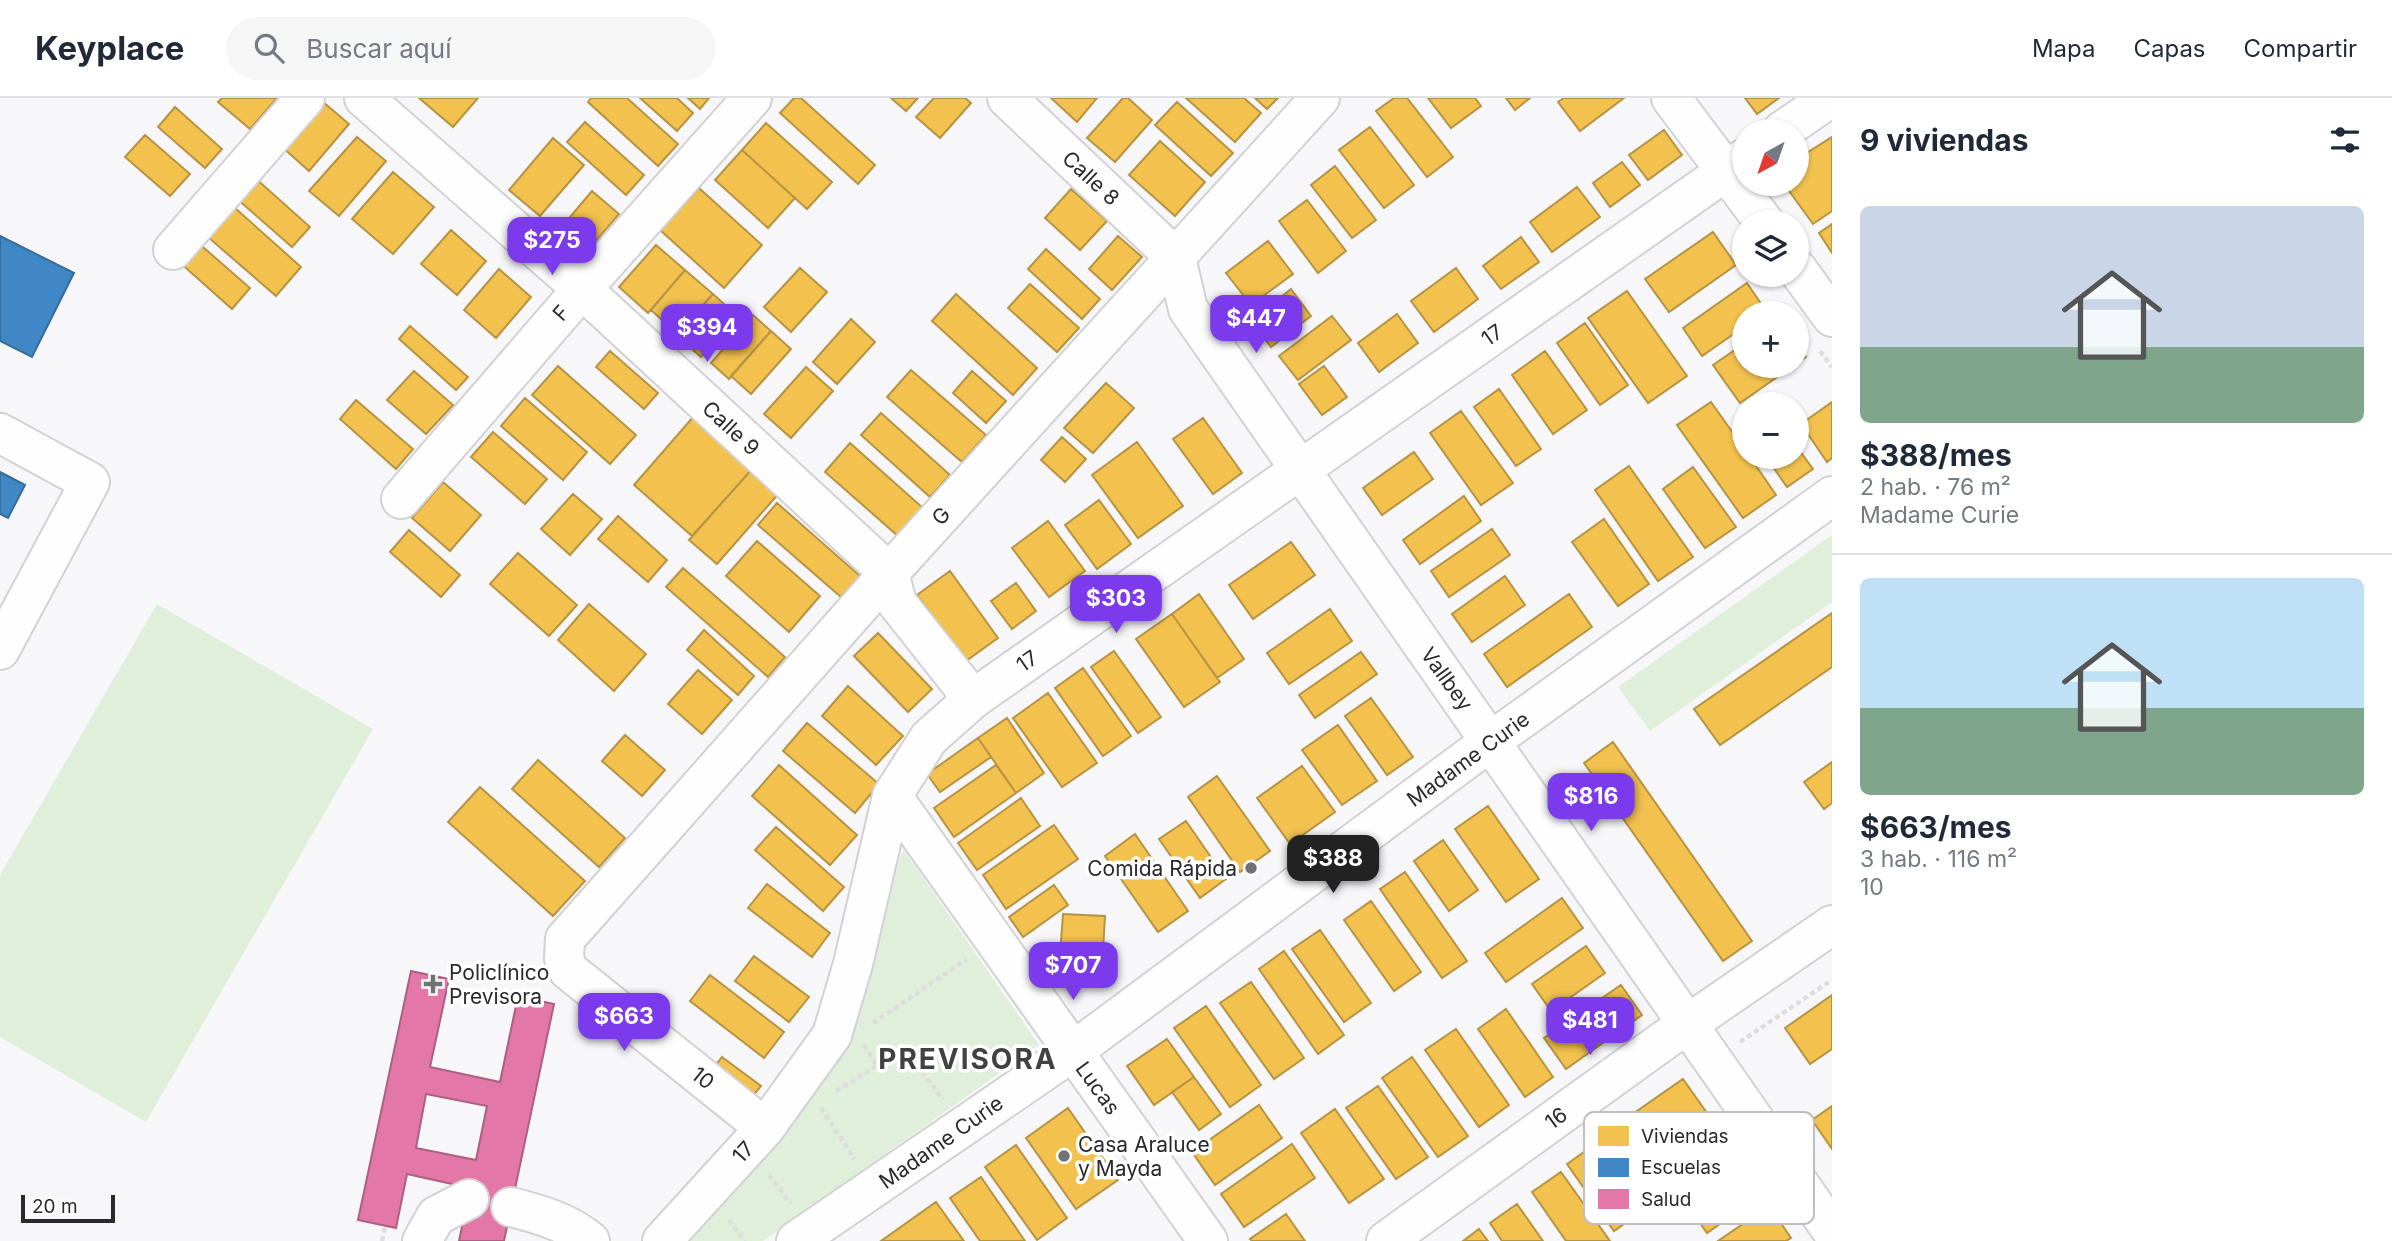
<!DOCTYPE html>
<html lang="es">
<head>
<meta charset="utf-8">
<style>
	:root { --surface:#fff; --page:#f6f6f7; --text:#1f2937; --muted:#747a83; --line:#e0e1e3; --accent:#7c3aed }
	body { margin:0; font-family:Inter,sans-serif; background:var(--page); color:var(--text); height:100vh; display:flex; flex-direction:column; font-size:26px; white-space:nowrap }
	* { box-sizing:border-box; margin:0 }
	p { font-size:23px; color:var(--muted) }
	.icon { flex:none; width:38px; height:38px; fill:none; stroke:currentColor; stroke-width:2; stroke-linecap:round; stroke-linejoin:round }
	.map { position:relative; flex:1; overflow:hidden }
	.drawer { display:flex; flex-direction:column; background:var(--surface); width:560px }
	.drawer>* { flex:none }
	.needle { width:46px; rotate:220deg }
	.tools { position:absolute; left:1732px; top:21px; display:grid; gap:14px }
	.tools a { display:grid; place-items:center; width:77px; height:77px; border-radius:50%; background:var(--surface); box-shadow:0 2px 5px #0004; font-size:35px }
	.scale { position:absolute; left:21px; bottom:18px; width:94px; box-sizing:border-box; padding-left:7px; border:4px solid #2a2a2b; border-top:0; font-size:19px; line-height:24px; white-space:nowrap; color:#2a2a2b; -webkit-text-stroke:5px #fff; paint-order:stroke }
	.price { position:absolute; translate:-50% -60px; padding:0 16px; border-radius:14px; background:var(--accent); color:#fff; font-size:23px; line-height:46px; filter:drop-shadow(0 2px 4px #0008) }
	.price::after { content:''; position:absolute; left:50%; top:42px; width:21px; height:16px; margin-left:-10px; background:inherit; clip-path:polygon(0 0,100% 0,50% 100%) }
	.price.selected { background:#222; color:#fff }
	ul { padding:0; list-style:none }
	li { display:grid; align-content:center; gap:14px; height:371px; padding:0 28px }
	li+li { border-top:2px solid var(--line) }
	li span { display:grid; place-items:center; height:217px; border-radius:10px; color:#555 }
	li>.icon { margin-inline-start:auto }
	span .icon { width:126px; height:126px; fill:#fffc; stroke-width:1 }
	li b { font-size:30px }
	h2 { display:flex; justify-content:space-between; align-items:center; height:84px; padding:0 28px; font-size:30px }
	header { display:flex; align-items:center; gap:42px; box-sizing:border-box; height:98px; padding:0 35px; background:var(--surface); border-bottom:2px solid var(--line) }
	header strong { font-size:33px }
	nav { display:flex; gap:38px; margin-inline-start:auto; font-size:24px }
	.search { width:490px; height:63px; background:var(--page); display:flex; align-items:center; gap:18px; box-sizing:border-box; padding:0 24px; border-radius:38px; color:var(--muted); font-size:26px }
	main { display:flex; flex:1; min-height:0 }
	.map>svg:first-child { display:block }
</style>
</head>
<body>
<header>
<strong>Keyplace</strong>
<div class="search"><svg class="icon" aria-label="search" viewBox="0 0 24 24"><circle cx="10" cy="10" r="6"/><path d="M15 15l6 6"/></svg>Buscar aquí</div>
<nav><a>Mapa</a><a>Capas</a><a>Compartir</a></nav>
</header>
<main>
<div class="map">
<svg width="1832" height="1143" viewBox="0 0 1832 1143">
	<rect width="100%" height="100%" fill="#f7f7f9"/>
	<path fill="#dfefda" d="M1832,437v67l-182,129 -32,-44z
		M157,506l216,125 -227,393 -146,-85v-162z
		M904,752l135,195 -276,196h-81l160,-187 23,-57 35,-140z"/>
	<path fill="#f2c14e" stroke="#b69444" stroke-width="2" d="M222,0h55l-27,31 -32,-27z
		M419,0h59l-25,29z
		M591,0h36l51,46 -20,22 -70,-64z
		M640,0h37l16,15 -16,18z
		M688,0h21l-9,11z
		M794,0h7l74,67 -17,19 -78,-71z
		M891,0h27l-12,13z
		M934,0h31l6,5 -31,35 -24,-21z
		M1051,0h46l-20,24z
		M1123,0h5l24,22 -37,42 -28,-24z
		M1186,0h58l17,15 -26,29z
		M1255,0h23l-11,11z
		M1394,0h13l46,59 -26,20 -51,-66z
		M1428,0h47l6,8 -30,22z
		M1506,0h24l-15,12z
		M1564,0h60l-44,33 -22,-29z
		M1745,0h34l-22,16z
		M322,3l27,23 -40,47 -27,-24z
		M1177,4l56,51 -22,23 -56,-51z
		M175,9l47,42 -17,19 -47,-41z
		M585,24l59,53 -18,20 -59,-53z
		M766,25l66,59 -25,27 -65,-59z
		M1370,29l44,58 -30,23 -45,-58z
		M1664,32l18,25 -34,25 -19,-25z
		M145,37l45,39 -20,22 -45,-39z
		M357,39l29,24 -47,55 -30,-25z
		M1832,39v74l-19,13 -29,-40h13v-25z
		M553,40l31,27 -44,51 -31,-26z
		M1160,43l45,41 -30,34 -46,-41z
		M742,52l53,48 -27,30 -53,-48z
		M1622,64l18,23 -30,22 -17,-24z
		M1335,68l41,54 -24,18 -41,-53z
		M393,74l41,35 -41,47 -41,-35z
		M254,79l56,50 -18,20 -56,-49z
		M1577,89l23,30 -48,35 -22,-30z
		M699,90l63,57 -38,43 -64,-58z
		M1071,91l36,32 -27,29 -35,-32z
		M592,93l27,23 -38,44 -26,-23z
		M1307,102l39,51 -28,22 -39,-52z
		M235,110l66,59 -25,29 -67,-58z
		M1832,126v29l-13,-20z
		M451,132l35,31 -29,34 -36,-31z
		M1713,134l23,33 -67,47 -24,-33z
		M1118,138l24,21 -30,33 -23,-21z
		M1521,139l18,25 -38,27 -18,-23z
		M196,143l54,47 -18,21 -54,-48z
		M1268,143l25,33 -42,31 -25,-32z
		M656,147l29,25 -37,43 -29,-26z
		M1046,151l54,50 -18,20 -54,-50z
		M800,170l27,24 -36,40 -27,-25z
		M1456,170l22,31 -44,33 -23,-31z
		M499,171l32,28 -35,41 -32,-28z
		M685,172l28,24 -36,40 -26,-24z
		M1747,185l19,28 -3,2h-18v13l-43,30 -19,-28z
		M1030,186l49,44 -22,24 -49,-44z
		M1291,191l20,27 -40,31 -20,-26z
		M1627,193l60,85 -39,27 -60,-85z
		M713,196l24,22 -36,41 -25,-22z
		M956,196l81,74 -24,27 -81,-74z
		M1397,216l21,29 -39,29 -21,-29z
		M753,217l18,16 -42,48 -18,-16z
		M1332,218l19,24 -53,40 -19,-24z
		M851,221l24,23 -38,42 -24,-22z
		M1585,225l43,62 -28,20 -43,-62z
		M410,228l58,51 -12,13 -57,-51z
		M771,233l20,18 -40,45 -20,-18z
		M1745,245v23h48l-53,37 -27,-38z
		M1797,246l9,13 -9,6z
		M610,253l48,42 -14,16 -48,-42z
		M1545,253l42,59 -34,24 -41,-59z
		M558,268l78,69 -26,29 -78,-69z
		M1324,268l23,31 -25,18 -23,-31z
		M806,269l27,24 -42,47 -27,-24z
		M911,272l75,65 -24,27 -75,-65z
		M414,273l39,34 -27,29 -39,-34z
		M972,273l34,30 -20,22 -33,-30z
		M1106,285l28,25 -41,45 -29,-25z
		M1499,291l42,60 -25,17 -42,-59z
		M525,300l62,54 -24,28 -62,-54z
		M356,302l57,49 -17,20 -56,-50z
		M1711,304l34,48v7h5l26,38 -33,23 -66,-93z
		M1832,304v56l-5,4 -26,-38z
		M1461,313l52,72 -32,22 -51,-72z
		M881,315l69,62 -20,22 -69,-62z
		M694,318l59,52 -61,68 -58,-51z
		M1203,320l39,55 -29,21 -40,-55z
		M493,334l54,47 -22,25 -54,-47z
		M1062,339l24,22 -21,23 -24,-22z
		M1137,344l46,64 -45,32 -46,-63z
		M850,345l73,65 -25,28 -73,-64z
		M1797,349l16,22 -26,18 -21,-30h31z
		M1414,354l19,27 -51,36 -19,-27z
		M1629,368l64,91 -35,24 -63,-91z
		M1693,369l43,60 -31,21 -42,-59z
		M753,370l27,24 -63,72 -28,-24z
		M443,384l38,33 -31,36 -38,-33z
		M573,396l29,25 -32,36 -29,-26z
		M1464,398l17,25 -61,43 -17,-24z
		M1099,402l32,44 -34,25 -32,-44z
		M777,405l83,73 -19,21 -83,-72z
		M618,418l49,44 -19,22 -50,-43z
		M1604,421l45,65 -31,22 -46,-64z
		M1048,423l37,50 -36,26 -37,-49z
		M1492,431l18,26 -61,42 -18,-26z
		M409,432l51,45 -19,22 -51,-45z
		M757,443l63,55 -31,36 -63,-56z
		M1291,444l24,33 -62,44 -24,-34z
		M518,455l59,52 -28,31 -59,-52z
		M683,470l102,89 -17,20 -102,-90z
		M950,473l48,67 -32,23 -49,-66z
		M1505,478l20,29 -53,37 -20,-28z
		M1016,485l20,28 -24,18 -21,-28z
		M1199,496l45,65 -27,19 -45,-64z
		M1569,496l23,33 -85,60 -23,-33z
		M589,506l57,50 -32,37 -56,-51z
		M1330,511l22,32 -63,43 -22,-31z
		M1832,515v54l-112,78 -26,-36z
		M1172,516l48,68 -36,25 -48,-68z
		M704,532l50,46 -16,19 -51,-45z
		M878,535l54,56 -24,23 -54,-56z
		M1114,553l47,66 -23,16 -47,-66z
		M1361,554l16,22 -62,44 -16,-23z
		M1083,570l48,68 -28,20 -48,-68z
		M698,572l34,30 -30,34 -34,-30z
		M848,588l55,50 -27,29 -54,-49z
		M1048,595l49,70 -35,24 -49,-69z
		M1371,600l42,59 -26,18 -42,-59z
		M1007,620l37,55 -28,20 -38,-55z
		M807,625l72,61 -24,29 -72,-62z
		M1338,627l39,56 -35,24 -40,-55z
		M625,637l40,35 -23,26 -40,-35z
		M978,640l13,19 -51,35 -13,-18z
		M1613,644l139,199 -29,20 -139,-198z
		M538,662l87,78 -26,29 -87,-78z
		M1832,664v41l-8,6 -20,-27z
		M779,667l78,70 -27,30 -78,-69z
		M996,667l20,28 -62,44 -20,-29z
		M1302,668l33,46 -45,32 -33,-46z
		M1217,678l53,75 -30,21 -52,-75z
		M480,689l105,94 -32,35 -105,-94z
		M1021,700l19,28 -63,44 -19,-27z
		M1488,708l51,73 -33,23 -51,-73z
		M1186,723l40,58 -26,19 -41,-59z
		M1054,727l24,34 -72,50 -23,-34z
		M776,729l68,60 -21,24 -68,-61z
		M1135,736l53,77 -30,21 -53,-76z
		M1443,742l35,50 -29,21 -35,-50z
		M1405,774l62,89 -25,17 -62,-89z
		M767,786l63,49 -18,24 -64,-49z
		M1054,787l14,20 -45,32 -14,-20z
		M1562,800l21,30 -77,54 -21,-29z
		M1371,803l50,71 -27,19 -50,-71z
		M1063,816l42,2 -4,70 -43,-3z
		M1320,832l51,73 -27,19 -52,-73z
		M1586,848l19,27 -54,38 -19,-27z
		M1284,853l60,84 -26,19 -59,-85z
		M754,858l55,41 -20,25 -54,-41z
		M710,877l74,57 -20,26 -74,-57z
		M1251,884l53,76 -30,21 -54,-76z
		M1621,887l21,30 -76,54 -22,-31z
		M1832,897v54l-22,15 -25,-36z
		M1206,908l55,79 -31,22 -56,-79z
		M1506,911l47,68 -28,20 -47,-68z
		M1456,931l53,76 -30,22 -54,-77z
		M1167,941l27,38 -40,28 -27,-39z
		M722,959l39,29 -14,17 -38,-29z
		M1412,959l56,79 -30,21 -56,-79z
		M1194,979l27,37 -22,16 -27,-38z
		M1683,981l24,34 -69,48 -24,-34z
		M1378,988l50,71 -32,22 -50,-71z
		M1259,1007l23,33 -67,47 -23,-33z
		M1832,1008v43l-20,-29z
		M1068,1010l50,72 -42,29 -50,-71z
		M1335,1011l49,70 -35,24 -48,-70z
		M1292,1046l23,34 -71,49 -23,-33z
		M1016,1047l51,73 -30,22 -52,-73z
		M1594,1047l47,67 -27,19 -47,-67z
		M1745,1072l17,24 -55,39 -17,-24z
		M1561,1074l49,69h-44l-34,-49z
		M981,1079l44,64h-45l-30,-43z
		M936,1104l28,39h-83z
		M1517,1106l26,37h-41l-12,-18z
		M1769,1108l22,32 -5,3h-68z
		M1286,1116l19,27h-53l-2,-2z
		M1479,1131l9,12h-25z"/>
	<path fill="#3f88c5" stroke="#396c97" stroke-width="2" d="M0,138l74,37 -42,84 -32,-16z
		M0,374l25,13 -17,33 -8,-4z"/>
	<path fill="#e377a8" stroke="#ac6082" stroke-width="2" fill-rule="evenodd" d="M411,873l38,8 -19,88 70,15 18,-86 36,8 -50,237h-45l11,-53 -63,-14 -11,54 -38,-8zM426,996l61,12 -11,54 -60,-12z"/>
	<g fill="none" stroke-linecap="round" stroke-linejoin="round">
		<defs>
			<path id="minor" d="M364,0l218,191 307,284 8,30 76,96
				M1007,0l169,160
				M1671,0l93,124
				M1782,33l48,-33
				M173,152l132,-152
				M1176,160l12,51 644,922
				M1797,171l35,48
				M0,335l90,49 -90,168
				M401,401l181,-210 170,-191
				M892,698l316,445
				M765,1030l-197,-158 -4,-12 1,-19 324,-366 431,-475
				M511,1109c28,7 56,15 79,34
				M422,1143l14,-25 33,-17
				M662,1143l103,-113 67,-93 21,-71 39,-168 37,-58 44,-39 772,-541
				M1386,1143l280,-202 166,-114"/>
			<path id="major" d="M796,1143l276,-189 419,-311 341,-245"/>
		</defs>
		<use href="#minor" stroke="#d2d2d4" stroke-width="42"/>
		<use href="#major" stroke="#d2d2d4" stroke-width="42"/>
		<path stroke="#ddddde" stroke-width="4.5" stroke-dasharray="5 3.5" stroke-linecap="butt" d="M1820,253l12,16
			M873,925l94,-64
			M1740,944l92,-62
			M864,947l13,20
			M836,993l69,-43 38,52
			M821,1010l34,51
			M769,1077l22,29
			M729,1122l16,21
			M382,1143l3,-14"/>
		<use href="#minor" stroke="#fefefe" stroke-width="38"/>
		<use href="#major" stroke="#fefefe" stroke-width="38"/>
	</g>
	<g fill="#727273" stroke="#fff" stroke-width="2.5">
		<circle cx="1251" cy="770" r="7"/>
		<path d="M429.5 875.5h7v7h7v7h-7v7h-7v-7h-7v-7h7z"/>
		<circle cx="1064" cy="1058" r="7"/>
	</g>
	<g text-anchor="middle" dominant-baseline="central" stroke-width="7" stroke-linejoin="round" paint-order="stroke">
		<g font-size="21" fill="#2a2a2b" stroke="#fff">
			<text transform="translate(1091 80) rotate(43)">Calle 8</text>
			<text transform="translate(561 215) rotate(-49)">F</text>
			<text transform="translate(1492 237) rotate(-35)">17</text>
			<text transform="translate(731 330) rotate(43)">Calle 9</text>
			<text transform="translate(941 418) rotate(-48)">G</text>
			<text transform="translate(1027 563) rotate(-35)">17</text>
			<text transform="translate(1447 581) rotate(54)">Vallbey</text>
			<text transform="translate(1468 661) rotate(-36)">Madame Curie</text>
			<text transform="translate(703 980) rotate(39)">10</text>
			<text transform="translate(1098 990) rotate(54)">Lucas</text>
			<text transform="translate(1556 1020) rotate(-36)">16</text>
			<text transform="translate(941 1044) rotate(-35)">Madame Curie</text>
			<text transform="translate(743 1054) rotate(-48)">17</text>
		</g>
		<g font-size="21" fill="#2a2a2b" stroke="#fff" text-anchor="start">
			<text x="1237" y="770" text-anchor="end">Comida Rápida</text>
			<text x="449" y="874">Policlínico<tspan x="449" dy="24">Previsora</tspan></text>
			<text x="1078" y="1046">Casa Araluce<tspan x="1078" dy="24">y Mayda</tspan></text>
		</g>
		<g font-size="28" font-weight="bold" letter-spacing="2" fill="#414144" stroke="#fff">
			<text x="968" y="961">PREVISORA</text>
		</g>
	</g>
	<rect x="1584" y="1014" width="230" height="112" rx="10" fill="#fff" stroke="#bfbfbf" stroke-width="2"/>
	<rect x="1598" y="1028" width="31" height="20" fill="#f2c14e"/>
	<rect x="1598" y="1060" width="31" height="19" fill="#3f88c5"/>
	<rect x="1598" y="1091" width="31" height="20" fill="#e377a8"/>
	<g font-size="19" fill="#2a2a2b">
		<text x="1641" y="1045">Viviendas</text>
		<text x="1641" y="1076">Escuelas</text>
		<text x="1641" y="1108">Salud</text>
	</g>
</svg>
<div class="tools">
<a><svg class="needle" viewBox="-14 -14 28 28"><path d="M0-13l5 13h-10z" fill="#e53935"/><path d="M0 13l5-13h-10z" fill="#747a83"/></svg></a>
<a><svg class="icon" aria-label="layers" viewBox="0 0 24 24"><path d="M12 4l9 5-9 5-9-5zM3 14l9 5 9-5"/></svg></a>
<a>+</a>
<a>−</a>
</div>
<div class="scale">20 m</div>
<b class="price" style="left:552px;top:179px">$275</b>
<b class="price" style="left:1256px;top:257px">$447</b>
<b class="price" style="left:707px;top:266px">$394</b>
<b class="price" style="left:1116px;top:537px">$303</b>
<b class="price" style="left:1591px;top:735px">$816</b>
<b class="price selected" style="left:1333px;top:797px">$388</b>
<b class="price" style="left:1073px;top:904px">$707</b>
<b class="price" style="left:624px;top:955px">$663</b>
<b class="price" style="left:1590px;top:959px">$481</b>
</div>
<section class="drawer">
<h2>9 viviendas<svg class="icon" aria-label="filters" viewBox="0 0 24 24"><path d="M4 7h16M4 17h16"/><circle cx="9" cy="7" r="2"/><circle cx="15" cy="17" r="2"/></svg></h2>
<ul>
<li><span style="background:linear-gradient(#c9d6e8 65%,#7fa58c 0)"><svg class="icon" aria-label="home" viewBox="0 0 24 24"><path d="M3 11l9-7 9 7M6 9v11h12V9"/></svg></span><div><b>$388/mes</b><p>2 hab. · 76 m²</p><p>Madame Curie</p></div></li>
<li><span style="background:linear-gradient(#bfe0f5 60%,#7fa58c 0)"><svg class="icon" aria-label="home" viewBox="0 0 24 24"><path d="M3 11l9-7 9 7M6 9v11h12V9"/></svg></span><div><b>$663/mes</b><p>3 hab. · 116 m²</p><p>10</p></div></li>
</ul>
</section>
</main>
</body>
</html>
